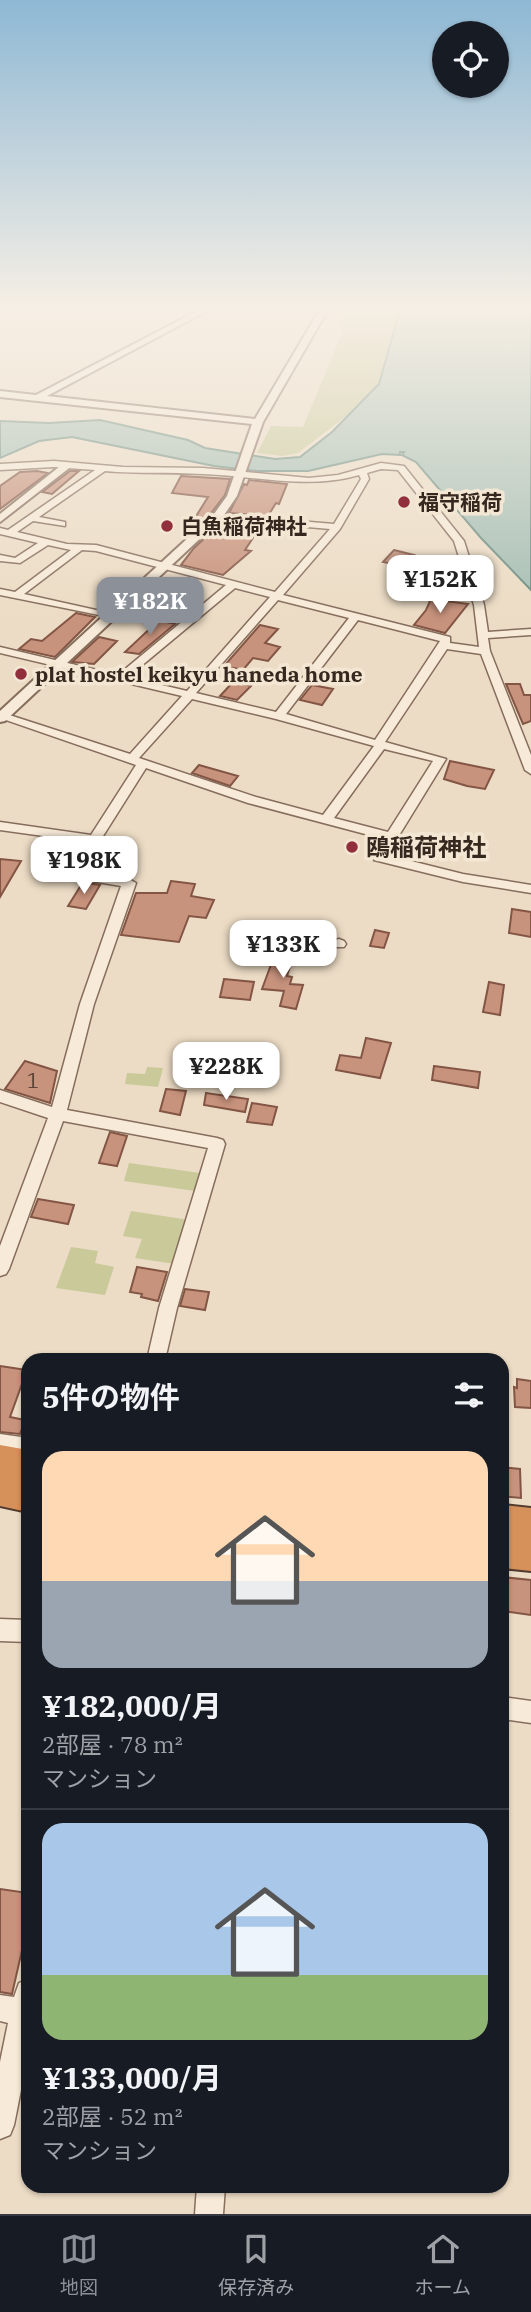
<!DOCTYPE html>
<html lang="ja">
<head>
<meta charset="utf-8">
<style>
	:root { --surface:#171b24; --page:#20242c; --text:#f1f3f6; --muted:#9ea1a6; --line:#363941; --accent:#8c9099 }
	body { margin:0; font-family:"IBM Plex Serif","Noto Sans JP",serif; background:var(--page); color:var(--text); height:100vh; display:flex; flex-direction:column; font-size:26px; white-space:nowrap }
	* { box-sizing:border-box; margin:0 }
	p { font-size:23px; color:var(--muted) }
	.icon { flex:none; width:38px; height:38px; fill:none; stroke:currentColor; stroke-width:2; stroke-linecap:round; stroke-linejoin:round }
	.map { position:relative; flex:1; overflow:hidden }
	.drawer { position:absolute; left:21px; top:1353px; width:488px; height:840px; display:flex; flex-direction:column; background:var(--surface); border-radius:21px; box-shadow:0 2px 5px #0004 }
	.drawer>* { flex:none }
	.controls { position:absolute; left:432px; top:21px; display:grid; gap:14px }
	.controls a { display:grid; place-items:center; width:77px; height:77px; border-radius:50%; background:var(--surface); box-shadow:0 2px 5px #0004; font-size:35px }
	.price { position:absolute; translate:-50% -60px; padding:0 16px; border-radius:14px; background:#fff; color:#222; font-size:23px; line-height:46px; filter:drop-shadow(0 2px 4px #0008) }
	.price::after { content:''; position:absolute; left:50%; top:42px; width:21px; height:16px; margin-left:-10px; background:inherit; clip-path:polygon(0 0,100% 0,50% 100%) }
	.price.current { background:var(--accent); color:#fff }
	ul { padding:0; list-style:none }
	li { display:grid; align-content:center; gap:14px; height:371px; padding:0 21px }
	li+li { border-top:2px solid var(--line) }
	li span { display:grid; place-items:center; height:217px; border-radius:21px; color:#555 }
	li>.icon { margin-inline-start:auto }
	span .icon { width:126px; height:126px; fill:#fffc; stroke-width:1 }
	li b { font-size:30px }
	h2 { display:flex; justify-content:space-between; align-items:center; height:84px; padding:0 21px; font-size:30px }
	.tabs { display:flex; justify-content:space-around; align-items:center; height:98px; border-top:2px solid var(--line); background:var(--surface); font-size:19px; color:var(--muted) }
	.tabs a { display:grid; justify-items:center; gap:4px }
	.tabs .current { color:var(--accent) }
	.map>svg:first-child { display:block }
</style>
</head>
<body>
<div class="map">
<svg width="531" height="2214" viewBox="0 0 531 2214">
	<rect width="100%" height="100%" fill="#ecdcc5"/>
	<path fill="#c9c99a" d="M338,306h63l-22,78 -21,23 -60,46 -15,3 -26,-3 14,-27 32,1 40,-96 -4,-7 6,-12 -9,-1z
		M147,1067l16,1 -5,19 -33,-3 2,-11 18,1z
		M129,1163l71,10 -5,18 -71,-10z
		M131,1211l58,9 -14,44 -40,-6 7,-19 -19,-3z
		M71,1247l27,4 -3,12 19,4 -9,28 -49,-7z"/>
	<path fill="#a7bfb5" stroke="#6e8d82" stroke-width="2" d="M401,306h130v284l-50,-52 -65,-76 -14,-7 2,-3h-4v3l-18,-1 -74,17h-51l-43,-5 -142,-29 -33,4 -39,17v-37l49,2 51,-3 88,20 17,8 70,11 25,-2 32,-25 47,-48z"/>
	<path fill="#c8937d" stroke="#835544" stroke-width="2" d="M37,471l11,2 -48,36v-23l20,-14z
		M70,471h9l-27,23 -10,-2z
		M181,476l49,3 -5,16 -13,17 -24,22h-3l23,-37 -36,-4z
		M249,480l38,4 -8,20 -3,-1 -8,13 -39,-3 15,-29 3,1z
		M222,522l39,4 -16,24 6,1 -28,24 -42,-10 13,-17z
		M394,550l20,5 -13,11 -18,-4z
		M431,599l37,5 -23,29 -31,-8 12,-15z
		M76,613l19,4 -40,40 -36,-8 12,-10 11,2z
		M159,620l16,4 -36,30 -14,-2z
		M260,625l18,4 -13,14 15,4 -12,14 -15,-3 -10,12 -19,-4z
		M99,637l18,4 -23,23 -22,-2z
		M234,681l17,5 -14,14 -17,-4z
		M506,684h14l4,11h7v26l-8,3z
		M312,685l21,4 -11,16 -22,-5z
		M450,761l44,9 -9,19 -18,-3 -23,-7z
		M199,765l39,11 -8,10 -38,-13z
		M0,859l21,2 -21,36z
		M171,881l24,3 -4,12 23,4 -8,18 -17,-2 -10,26 -58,-7 15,-42h31z
		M83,882l17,3 -14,24 -18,-3z
		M512,909l19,3v25l-22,-4z
		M375,930l14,3 -5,15 -14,-2z
		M276,951l18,3 -7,22 5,1 -2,7 13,1 -7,24 -16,-3 4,-15 -22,-2z
		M224,979l30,3 -4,18 -30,-3z
		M489,982l15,3 -4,30 -17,-3z
		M366,1038l25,5 -11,35 -44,-8 4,-15 21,3z
		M25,1061l32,10 -7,32 -45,-14z
		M434,1066l46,6 -2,16 -46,-8z
		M166,1089l20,2 -6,24 -20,-4z
		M206,1093l42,6 -3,13 -41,-7z
		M252,1103l25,4 -5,18 -25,-3z
		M110,1132l17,4 -10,30 -18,-3z
		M38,1199l36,6 -6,19 -37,-7z
		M137,1267l30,5 -9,29 -17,-4 1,-3 -12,-2z
		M185,1289l24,3 -4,18 -25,-4z
		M0,1366l27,4 -17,47 15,3 -5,14 -20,-2z
		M517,1379l14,2v27l-16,-1 -1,-20 3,1z
		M502,1467l18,2 1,29 -19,-2z
		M502,1577l29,3v35l-29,-4z
		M0,1889l28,4v31l-16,70 -12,-2z"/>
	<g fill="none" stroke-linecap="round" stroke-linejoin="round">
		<defs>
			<path id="minor" d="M54,461l69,6 80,1 106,10 29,-3 43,-12 23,3 60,75 20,64 4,27 43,-3v6l-43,3 2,13 41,104v19l-6,-4 -44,-116 -34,-5 -62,93 61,17 -59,96 76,19 68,11v8l-68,-11 -89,-22 -1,-3 11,-18 -136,-36 -102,-35 -65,103 48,8 7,4 -42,121 -27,106 150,28 6,2 2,4 -48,164 -12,52h-18l12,-52 49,-160 -145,-27 -54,148 -3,5 -6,2v-30l48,-128 -48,-16v-12l52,17 28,-103 41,-118 -53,-9 -2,-3 21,-32 -87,-12v-8l91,13 45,-70 -136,-47v-6l130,42 52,-58 -182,-43v-6l118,28 108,-90 -130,-34 -14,-1 -58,44 90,20v4l-114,-23v-6l15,3 56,-42 -23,-5 -28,18 -20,-2v-6l15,3 23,-15 -38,-9v-6l8,2 87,-60 -41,-3 -54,3v-6zM381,469l17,1 56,71 20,64 5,42 -29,-4v-6l-167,-42 57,-66 29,-50 -2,-6zM105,471c33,3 65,1 98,3 53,2 104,16 156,1l2,4 -27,45 -119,-10v4l3,1 112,10 -55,63 -179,-47 -29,-1 -50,-12 16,-11 32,5v-4l-26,-5zM235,588l35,9 -83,94 -59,-14zM278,600l71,18 -73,94 -80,-19zM358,620l82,21 -65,99 -89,-26zM192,699l84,20 98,27 -51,69 -67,-18 -117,-39zM384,749l49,12 -45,71 -54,-14z
				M339,939l5,2 2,3 -2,3h-12l-2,-3 2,-3z
				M0,1434l28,4v18l-28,-4z
				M0,1619l28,1v22l-28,-1z
				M502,1697l29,4v22l-29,-4z
				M28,1979v76l-14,70 -4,10 -10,4v-77l8,-39 -8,-2v-26l14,2 5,-14z
				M197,2186h28l-2,28h-28z"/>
			<path id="tertiary" d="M207,306h9l-169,90 208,23 67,-113h8l-67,116 -26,74 -15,22 -217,203 -5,1v-11l214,-197 13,-18 25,-72 -252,-27v-6l36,4z
				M64,463l9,2 -73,57v-8z"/>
			<path id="motorway" d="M0,1445l28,5v62l-28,-6z
				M502,1505l29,3v63l-29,-3z"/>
		</defs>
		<use href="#minor" stroke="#866d5c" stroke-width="3"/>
		<use href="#tertiary" stroke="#866d5c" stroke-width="4"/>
		<use href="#motorway" stroke="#543c30" stroke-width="4"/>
		<use href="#minor" fill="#f7ead8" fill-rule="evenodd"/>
		<use href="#tertiary" fill="#f7ead8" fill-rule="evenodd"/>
		<use href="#motorway" fill="#d6915b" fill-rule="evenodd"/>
	</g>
	<linearGradient id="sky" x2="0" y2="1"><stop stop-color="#8eb8d4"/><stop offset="0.5" stop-color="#f6efe5"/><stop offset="1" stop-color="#f6efe5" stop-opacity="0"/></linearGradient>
	<rect width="531" height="615" fill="url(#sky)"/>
	<g fill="#91303c" stroke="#f3e7d4" stroke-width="2.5">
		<circle cx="404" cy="502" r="7"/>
		<circle cx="167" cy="526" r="7"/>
		<circle cx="21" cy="674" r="7"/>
		<circle cx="352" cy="847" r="7"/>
	</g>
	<g text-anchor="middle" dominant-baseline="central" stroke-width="7" stroke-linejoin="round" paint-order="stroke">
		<g font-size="21" font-weight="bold" fill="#37281f" stroke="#f3e7d4" text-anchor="start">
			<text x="418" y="502">福守稲荷</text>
			<text x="181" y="526">白魚稲荷神社</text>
			<text x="35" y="674">plat hostel keikyu haneda home</text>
		</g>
		<g font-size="21" fill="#5b4336">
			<text x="33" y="1080">1</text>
		</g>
		<g font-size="24" font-weight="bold" fill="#37281f" stroke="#f3e7d4" text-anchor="start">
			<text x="366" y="847">鴎稲荷神社</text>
		</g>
	</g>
</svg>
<div class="controls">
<a><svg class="icon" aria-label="locate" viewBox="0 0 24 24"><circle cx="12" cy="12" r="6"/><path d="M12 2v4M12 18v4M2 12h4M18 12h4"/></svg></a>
</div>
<b class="price" style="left:440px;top:615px">¥152K</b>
<b class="price current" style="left:150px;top:637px">¥182K</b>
<b class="price" style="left:84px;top:896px">¥198K</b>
<b class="price" style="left:283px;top:980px">¥133K</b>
<b class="price" style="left:226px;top:1102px">¥228K</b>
<section class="drawer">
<h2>5件の物件<svg class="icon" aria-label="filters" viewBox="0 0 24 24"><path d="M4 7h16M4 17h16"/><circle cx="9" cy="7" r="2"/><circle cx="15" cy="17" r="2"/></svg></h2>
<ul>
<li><span style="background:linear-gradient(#ffd9b3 60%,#9aa5b1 0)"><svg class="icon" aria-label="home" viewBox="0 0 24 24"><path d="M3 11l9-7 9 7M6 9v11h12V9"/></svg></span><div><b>¥182,000/月</b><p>2部屋 · 78 m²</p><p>マンション</p></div></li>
<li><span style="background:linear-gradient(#a9c7e8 70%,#8fb573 0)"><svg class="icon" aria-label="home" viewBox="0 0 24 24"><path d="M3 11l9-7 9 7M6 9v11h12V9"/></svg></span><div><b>¥133,000/月</b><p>2部屋 · 52 m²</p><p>マンション</p></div></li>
</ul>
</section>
</div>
<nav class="tabs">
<a class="current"><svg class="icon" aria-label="map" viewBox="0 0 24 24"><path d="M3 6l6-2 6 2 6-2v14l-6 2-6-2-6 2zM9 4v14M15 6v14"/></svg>地図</a>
<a><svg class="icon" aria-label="saved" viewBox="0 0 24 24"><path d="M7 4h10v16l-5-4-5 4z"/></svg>保存済み</a>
<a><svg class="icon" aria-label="home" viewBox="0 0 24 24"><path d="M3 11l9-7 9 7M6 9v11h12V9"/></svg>ホーム</a>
</nav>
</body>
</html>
